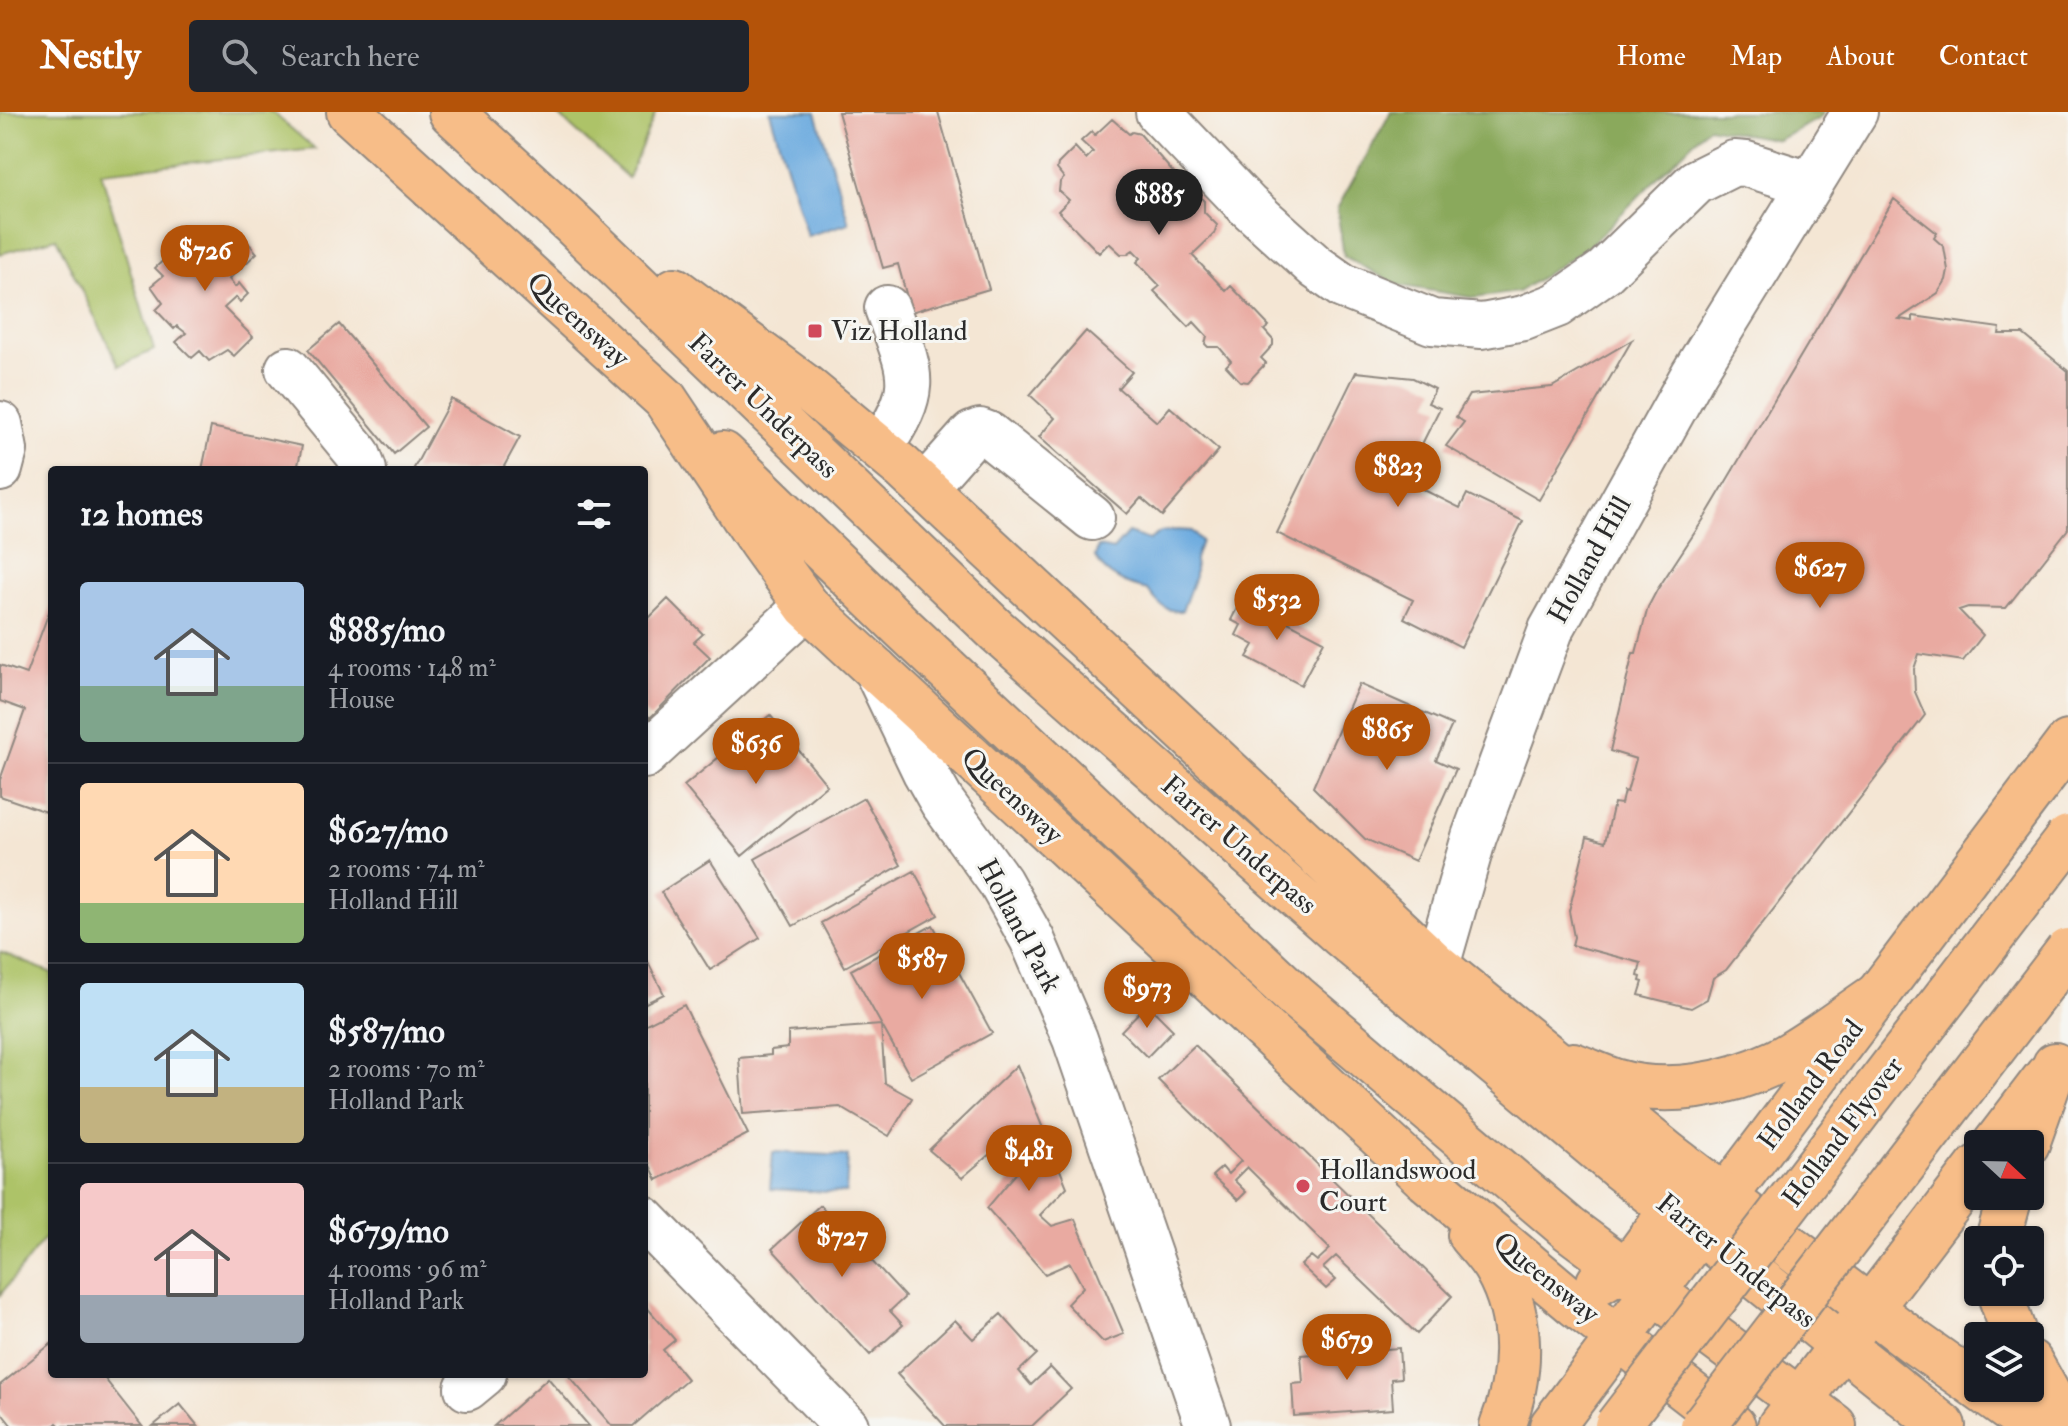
<!DOCTYPE html>
<html lang="en">
<head>
<meta charset="utf-8">
<style>
	:root { --surface:#171b24; --page:#20242c; --text:#f1f3f6; --muted:#9ea1a6; --line:#363941; --accent:#b45309 }
	body { margin:0; font-family:"IM FELL Double Pica",serif; background:var(--page); color:var(--text); height:100vh; display:flex; flex-direction:column; font-size:30px; white-space:nowrap }
	* { box-sizing:border-box; margin:0 }
	p { font-size:26px; color:var(--muted) }
	.icon { flex:none; width:44px; height:44px; fill:none; stroke:currentColor; stroke-width:2; stroke-linecap:round; stroke-linejoin:round }
	.map { position:relative; flex:1; overflow:hidden }
	.sheet { position:absolute; left:48px; top:354px; width:600px; height:912px; display:flex; flex-direction:column; background:var(--surface); border-radius:8px; box-shadow:0 2px 6px #0004 }
	.sheet>* { flex:none }
	.needle { width:52px; rotate:112deg }
	.buttons { position:absolute; left:1964px; top:1018px; display:grid; gap:16px }
	.buttons a { display:grid; place-items:center; width:80px; height:80px; border-radius:8px; background:var(--surface); box-shadow:0 2px 6px #0004; font-size:40px }
	.price { position:absolute; translate:-50% -68px; padding:0 18px; border-radius:28px; background:var(--accent); color:#fff; font-size:26px; line-height:52px; filter:drop-shadow(0 2px 4px #0008) }
	.price::after { content:''; position:absolute; left:50%; top:48px; width:24px; height:18px; margin-left:-12px; background:inherit; clip-path:polygon(0 0,100% 0,50% 100%) }
	.price.current { background:#222; color:#fff }
	ul { padding:0; list-style:none }
	li { display:flex; align-items:center; gap:24px; height:200px; padding:0 32px }
	li+li { border-top:2px solid var(--line) }
	li span { display:grid; place-items:center; flex:none; width:224px; height:160px; border-radius:8px; color:#555 }
	li>.icon { margin-inline-start:auto }
	span .icon { width:96px; height:96px; fill:#fffc; stroke-width:1 }
	li b { font-size:34px }
	h2 { display:flex; justify-content:space-between; align-items:center; height:96px; padding:0 32px; font-size:34px }
	header { display:flex; align-items:center; gap:48px; box-sizing:border-box; height:112px; padding:0 40px; background:var(--accent); color:#fff }
	header strong { font-size:38px }
	nav { display:flex; gap:44px; margin-inline-start:auto; font-size:28px }
	.search { width:560px; height:72px; background:var(--page); display:flex; align-items:center; gap:20px; box-sizing:border-box; padding:0 28px; border-radius:8px; color:var(--muted); font-size:30px }
	.map>svg:first-child { display:block }
</style>
</head>
<body>
<header>
<strong>Nestly</strong>
<div class="search"><svg class="icon" aria-label="search" viewBox="0 0 24 24"><circle cx="10" cy="10" r="6"/><path d="M15 15l6 6"/></svg>Search here</div>
<nav><a>Home</a><a>Map</a><a>About</a><a>Contact</a></nav>
</header>
<div class="map">
<svg width="2068" height="1314" viewBox="0 0 2068 1314">
	<rect width="100%" height="100%" fill="#f6f6f2"/>
	<filter id="ink" filterUnits="userSpaceOnUse"><feTurbulence type="fractalNoise" baseFrequency=".0125" numOctaves="2"/><feDisplacementMap in="SourceGraphic" scale="16" xChannelSelector="R" yChannelSelector="G"/><feConvolveMatrix kernelMatrix="1 2 1 2 8 2 1 2 1" color-interpolation-filters="sRGB"/></filter>
	<filter id="wash" filterUnits="userSpaceOnUse"><feTurbulence type="fractalNoise" baseFrequency=".006" numOctaves="4" result="noise"/><feDisplacementMap in="SourceGraphic" scale="32" xChannelSelector="R" yChannelSelector="G"/><feGaussianBlur stdDeviation="1.8" result="paint"/><feColorMatrix in="noise" values="0 0 0 0 0 0 0 0 0 0 0 0 0 0 0 0 0 1.4 0 .05"/><feComposite in="paint" operator="in"/></filter>
	<g filter="url(#wash)">
		<rect width="100%" height="100%" fill="#f4e6d4"/>
		<path fill="#adc368" stroke="#6c774a" stroke-width="2" d="M0,0h272l43,37 -214,23 53,178 -35,16 -63,-128 -56,16z
			M555,0h101l-28,66z
			M0,840l52,21v256l-52,66z"/>
		<path fill="#8aa95c" stroke="#5a6a44" stroke-width="2" d="M1391,0h433l-4,6 -42,22 -70,-13 -120,120 -70,45 -43,6 -78,-13 -53,-29 -7,-47z"/>
		<path fill="#6dabdf" stroke="#4c6b85" stroke-width="2" d="M770,0h46l33,111 -42,13z
			M1177,418l15,1 9,10 -6,18v17l-13,35c-17,1 -25,-8 -34,-21 -20,-4 -43,-14 -53,-33l3,-10 15,3 15,-17 21,7 12,-8z
			M773,1040l75,4 -2,37 -76,-4z"/>
		<g id="blocks">
			<path fill="#e9aaa1" d="M838,0h100l51,177 -78,23 -13,-48 -15,4z
				M1112,7l17,15 3,-2 8,2 43,50 2,-3 19,20v11l13,13 -3,9 -22,21 34,36 5,-5 38,40 -5,4 9,10v5l-12,13 5,5 -18,19 -8,-1 -14,-15 5,-5 -12,-14h-11l-3,-3 2,-8 -13,-14 -5,5 -35,-36 6,-5 -23,-24 4,-4 -8,-8 -6,4h-6l-12,-11 -10,10 -41,-42 11,-11 -10,-9 1,-9 4,-4 -7,-9 1,-5 17,-17 11,12 7,-7 -12,-11 11,-10 3,4z
				M1894,87l43,34 -3,5 10,9 4,23 -2,10 -8,13 -39,26 14,2v-5l87,12 -1,6h24l45,37v158l-62,79 -38,-1 -9,3 24,25 -20,26 -44,-7 -5,15 1,23 10,23 -199,255 -13,8 -6,21 -16,9 -52,-13 4,-13 -3,-1 1,-4 -3,-1 3,-13 -69,-18 2,-8 -5,-26 18,-74 18,5 9,-39 7,1 3,-13 3,1 9,-33 -26,-8 23,-98h3l12,-46 9,-17 48,-73z
				M214,118l16,10 9,-8 18,21 -28,26 6,8 4,-4 9,11 -8,8 -4,-5 -12,11 29,29 -19,19 -7,-6 -18,11 -9,-10 -8,7 -16,-16 10,-9 -9,-7 -3,3 -18,-19 7,-7 -12,-17 12,-10 -8,-8 40,-37 9,9z
				M339,212l87,103 -32,27 -86,-104z
				M1086,219l46,41 -14,16 39,34 13,-15 49,43 -57,66 -21,-18 -14,16 -88,-77 16,-19 -25,-23z
				M1632,228l-93,160 -93,-54 18,-24 -8,-5 13,-22 83,-8z
				M1356,260l57,6 22,11 -7,14 12,5 -36,72 56,28 7,-14 56,27 -62,126 -57,-29 9,-18 -136,-67z
				M451,287l69,38 -18,33h-89z
				M211,315l91,19 -5,24h-95z
				M1242,486l82,43 -23,44 -54,-28 7,-12 -18,-10 5,-10 -10,-5z
				M668,487l35,35 -9,8 16,15 -60,61 -6,-6v-89z
				M52,492v210l-52,-18v-16l25,-70 -25,-9v-36l26,9z
				M1359,572l93,41 -16,35 20,9 -41,92 -50,-22 -52,-52z
				M770,603l57,70 -85,71 -58,-70z
				M864,686l37,67 -108,61 -38,-67z
				M710,748l50,78 -50,32 -49,-78z
				M914,759l24,44 -93,52 -24,-44z
				M933,813l59,108 -81,45 -60,-108z
				M644,842l20,40 -20,10z
				M1147,892l26,26 -26,27 -26,-26z
				M684,893l64,129 -91,46 -13,-27v-128z
				M881,913l4,58 27,15 -23,38 -49,-29 -97,7 -4,-56 32,-3v-5l17,-2v-16z
				M1195,933l257,251 -35,38 -81,-78 -13,12 13,12 -10,9 -25,-24 10,-9 6,5 13,-12 -83,-82 -13,13 12,12 -8,8 -26,-24 10,-9 6,7 13,-13 -83,-81z
				M1017,953l50,122 -27,28 12,11 23,-7 49,115 -21,8 -36,-38 16,-17 -13,-24 -25,11 -58,-66 42,-50 -16,-24 -51,44 -33,-28z
				M820,1093l85,92 -15,14 13,14 -33,30 -98,-106z
				M644,1192l31,36 -12,10 24,29 -54,47h-21l-45,-52h77z
				M1001,1202l36,40 -18,17 12,14 19,-18 21,22 -39,37h-87l-48,-52 58,-54 18,19z
				M52,1231v31h49l41,52h-82l-3,-3 -3,3h-42l-12,-15v-26z
				M1399,1236l2,30 -10,1 2,30 -99,7 -2,-32 11,-1 -2,-28z
				M548,1266l41,48h-95z
				M180,1292l18,22h-45z"/>
		</g>
	</g>
	<g filter="url(#ink)">
		<use href="#blocks" fill-opacity="0" stroke="#908880" stroke-width="2"/>
		<g fill="none" stroke-linecap="round" stroke-linejoin="round">
			<defs>
				<path id="minor" d="M1158,0l89,93 69,62 27,19 89,36 50,4 42,-8 33,-13 48,-34 91,-89 38,-19 12,1 64,20
					M288,257l70,85 6,16
					M0,312l5,26 -5,19
					M880,336c42,-62 31,-74 7,-140
					M925,375l47,-53 8,-3 8,3 104,84
					M876,558l49,102 17,30 58,80 32,57 43,100 133,387
					M644,644l163,-150
					M1437,854l37,-129 77,-207 143,-257 161,-261
					M644,1107l202,207
					M467,1276l17,-14"/>
				<path id="major" d="M1995,1032l52,-68
					M1552,1314l516,-683
					M1780,1314l198,-259"/>
				<path id="highway" d="M349,0l316,287 95,142 47,65 619,573 149,125 158,122
					M451,0l120,110 426,409 343,303 281,235 322,257
					M675,178l128,95 99,82 535,499 231,188 245,187 65,46
					M723,342l181,175 392,368 273,232 265,197
					M1573,953c14,5 27,11 41,16 53,16 113,4 162,-19 34,-17 71,-47 103,-68
					M2027,1032l28,-79
					M1470,1123c9,11 20,22 27,35 27,48 25,106 5,156
					M1998,1128l12,-44
					M1599,1170l35,-21 28,-38 9,-46
					M1999,1180l16,44
					M2030,1250l36,64
					M1979,1276l53,38"/>
			</defs>
			<use href="#minor" stroke="#908880" stroke-width="48"/>
			<use href="#major" stroke="#908880" stroke-width="48"/>
			<use href="#highway" stroke="#908880" stroke-width="48"/>
			<use href="#minor" stroke="#fff" stroke-width="44"/>
			<use href="#major" stroke="#f7bd88" stroke-width="44"/>
			<use href="#highway" stroke="#f7bd88" stroke-width="44"/>
			<defs>
				<path id="major-bridge" d="M1617,1314l451,-588
					M1703,1314l365,-475"/>
			</defs>
			<use href="#major-bridge" stroke="#908880" stroke-width="48" stroke-linecap="butt"/>
			<use href="#major-bridge" stroke="#f7bd88" stroke-width="44"/>
		</g>
	</g>
	<g fill="#d1495b" stroke="#f6f6f2" stroke-width="3">
		<rect x="807" y="211" width="16" height="16" rx="4"/>
		<circle cx="1303" cy="1074" r="8"/>
	</g>
	<g text-anchor="middle" dominant-baseline="central" stroke-width="6" stroke-linejoin="round" paint-order="stroke">
		<g font-size="28" fill="#2b2b2b" stroke="#f6f6f2">
			<text transform="translate(578 208) rotate(42)">Queensway</text>
			<text transform="translate(763 294) rotate(44)">Farrer Underpass</text>
			<text transform="translate(1590 448) rotate(-61)">Holland Hill</text>
			<text transform="translate(1012 684) rotate(43)">Queensway</text>
			<text transform="translate(1239 733) rotate(41)">Farrer Underpass</text>
			<text transform="translate(1019 814) rotate(62)">Holland Park</text>
			<text transform="translate(1811 973) rotate(-53)">Holland Road</text>
			<text transform="translate(1843 1020) rotate(-53)">Holland Flyover</text>
			<text transform="translate(1736 1149) rotate(39)">Farrer Underpass</text>
			<text transform="translate(1546 1166) rotate(39)">Queensway</text>
		</g>
		<g font-size="28" fill="#2b2b2b" stroke="#f6f6f2" text-anchor="start">
			<text x="831" y="219">Viz Holland</text>
			<text x="1319" y="1058">Hollandswood<tspan x="1319" dy="32">Court</tspan></text>
		</g>
	</g>
</svg>
<div class="buttons">
<a><svg class="needle" viewBox="-14 -14 28 28"><path d="M0-13l5 13h-10z" fill="#e53935"/><path d="M0 13l5-13h-10z" fill="#9ea1a6"/></svg></a>
<a><svg class="icon" aria-label="locate" viewBox="0 0 24 24"><circle cx="12" cy="12" r="6"/><path d="M12 2v4M12 18v4M2 12h4M18 12h4"/></svg></a>
<a><svg class="icon" aria-label="layers" viewBox="0 0 24 24"><path d="M12 4l9 5-9 5-9-5zM3 14l9 5 9-5"/></svg></a>
</div>
<b class="price current" style="left:1159px;top:125px">$885</b>
<b class="price" style="left:205px;top:181px">$726</b>
<b class="price" style="left:1398px;top:397px">$823</b>
<b class="price" style="left:1820px;top:498px">$627</b>
<b class="price" style="left:1277px;top:530px">$532</b>
<b class="price" style="left:1387px;top:660px">$865</b>
<b class="price" style="left:756px;top:674px">$636</b>
<b class="price" style="left:922px;top:889px">$587</b>
<b class="price" style="left:1147px;top:918px">$973</b>
<b class="price" style="left:1029px;top:1081px">$481</b>
<b class="price" style="left:842px;top:1167px">$727</b>
<b class="price" style="left:1347px;top:1270px">$679</b>
<section class="sheet">
<h2>12 homes<svg class="icon" aria-label="filters" viewBox="0 0 24 24"><path d="M4 7h16M4 17h16"/><circle cx="9" cy="7" r="2"/><circle cx="15" cy="17" r="2"/></svg></h2>
<ul>
<li><span style="background:linear-gradient(#a9c7e8 65%,#7fa58c 0)"><svg class="icon" aria-label="home" viewBox="0 0 24 24"><path d="M3 11l9-7 9 7M6 9v11h12V9"/></svg></span><div><b>$885/mo</b><p>4 rooms · 148 m²</p><p>House</p></div></li>
<li><span style="background:linear-gradient(#ffd9b3 75%,#8fb573 0)"><svg class="icon" aria-label="home" viewBox="0 0 24 24"><path d="M3 11l9-7 9 7M6 9v11h12V9"/></svg></span><div><b>$627/mo</b><p>2 rooms · 74 m²</p><p>Holland Hill</p></div></li>
<li><span style="background:linear-gradient(#bfe0f5 65%,#c2b280 0)"><svg class="icon" aria-label="home" viewBox="0 0 24 24"><path d="M3 11l9-7 9 7M6 9v11h12V9"/></svg></span><div><b>$587/mo</b><p>2 rooms · 70 m²</p><p>Holland Park</p></div></li>
<li><span style="background:linear-gradient(#f6c9c9 70%,#9aa5b1 0)"><svg class="icon" aria-label="home" viewBox="0 0 24 24"><path d="M3 11l9-7 9 7M6 9v11h12V9"/></svg></span><div><b>$679/mo</b><p>4 rooms · 96 m²</p><p>Holland Park</p></div></li>
</ul>
</section>
</div>
</body>
</html>
